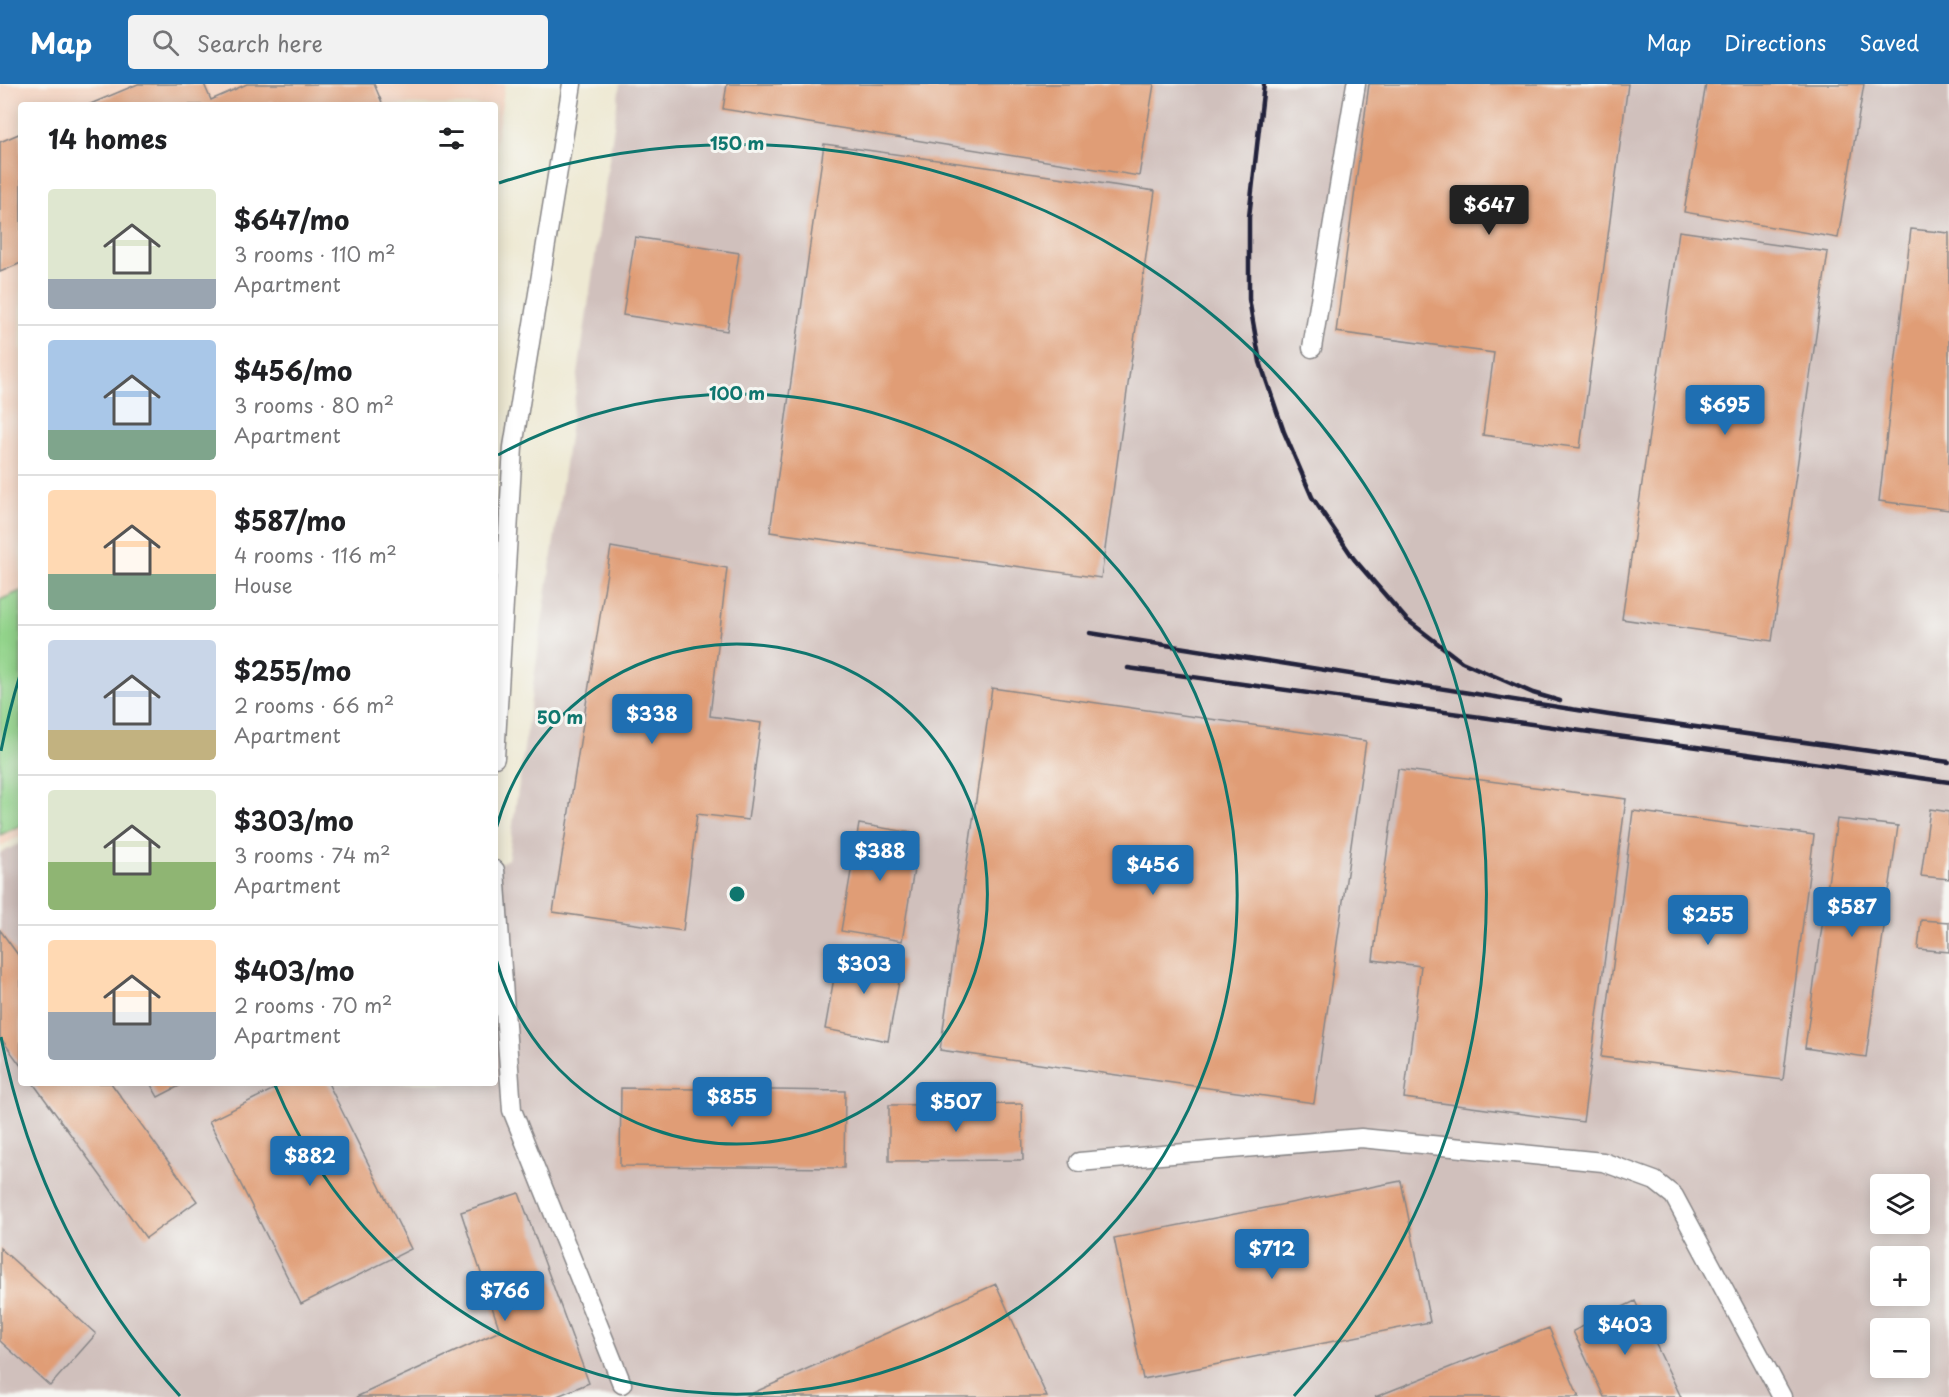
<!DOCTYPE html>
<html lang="en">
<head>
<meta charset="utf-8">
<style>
	:root { --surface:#fff; --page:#f2f2f2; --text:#202124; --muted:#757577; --line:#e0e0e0; --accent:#1f6fb2 }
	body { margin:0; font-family:"Playpen Sans",sans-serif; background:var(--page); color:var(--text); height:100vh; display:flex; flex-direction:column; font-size:22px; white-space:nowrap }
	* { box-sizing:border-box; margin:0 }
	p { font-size:20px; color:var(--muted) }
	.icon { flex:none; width:33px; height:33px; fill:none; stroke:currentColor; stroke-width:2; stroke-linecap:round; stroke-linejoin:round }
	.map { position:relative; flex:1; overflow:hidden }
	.side { position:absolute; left:18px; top:18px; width:480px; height:984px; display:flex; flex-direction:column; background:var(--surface); border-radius:6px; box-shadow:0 3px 15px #0003 }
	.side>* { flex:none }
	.fabs { position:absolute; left:1870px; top:1090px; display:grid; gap:12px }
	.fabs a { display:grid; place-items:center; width:60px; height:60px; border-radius:6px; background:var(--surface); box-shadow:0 3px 15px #0003; font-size:30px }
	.price { position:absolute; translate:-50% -51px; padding:0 14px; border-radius:6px; background:var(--accent); color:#fff; font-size:20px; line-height:39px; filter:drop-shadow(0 2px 3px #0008) }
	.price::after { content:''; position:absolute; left:50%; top:36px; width:18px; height:14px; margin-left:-9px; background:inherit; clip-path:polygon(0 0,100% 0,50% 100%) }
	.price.active { background:#222; color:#fff }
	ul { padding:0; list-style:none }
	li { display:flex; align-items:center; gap:18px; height:150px; padding:0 30px }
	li+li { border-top:2px solid var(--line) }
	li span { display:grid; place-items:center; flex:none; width:168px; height:120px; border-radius:6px; color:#555 }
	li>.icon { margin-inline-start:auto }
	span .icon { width:72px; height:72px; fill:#fffc; stroke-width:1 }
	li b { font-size:26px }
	h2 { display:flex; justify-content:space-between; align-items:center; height:72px; padding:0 30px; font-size:26px }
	header { display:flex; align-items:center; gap:36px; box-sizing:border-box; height:84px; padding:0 30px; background:var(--accent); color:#fff }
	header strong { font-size:28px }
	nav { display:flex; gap:33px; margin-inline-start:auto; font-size:21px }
	.search { width:420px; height:54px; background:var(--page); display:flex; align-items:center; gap:15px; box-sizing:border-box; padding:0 21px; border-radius:6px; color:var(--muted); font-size:22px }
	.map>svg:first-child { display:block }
</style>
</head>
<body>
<header>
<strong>Map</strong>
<div class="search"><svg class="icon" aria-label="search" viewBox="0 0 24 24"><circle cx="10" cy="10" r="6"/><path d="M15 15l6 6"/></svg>Search here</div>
<nav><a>Map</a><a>Directions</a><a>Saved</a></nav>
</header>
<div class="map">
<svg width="1949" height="1313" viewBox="0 0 1949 1313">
	<rect width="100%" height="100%" fill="#f6f6f2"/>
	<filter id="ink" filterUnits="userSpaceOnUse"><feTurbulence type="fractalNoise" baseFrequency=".0167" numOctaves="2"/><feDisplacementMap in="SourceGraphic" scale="12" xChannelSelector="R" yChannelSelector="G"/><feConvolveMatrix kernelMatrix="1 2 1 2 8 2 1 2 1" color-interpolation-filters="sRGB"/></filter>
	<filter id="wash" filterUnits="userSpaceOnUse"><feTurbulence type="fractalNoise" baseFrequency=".008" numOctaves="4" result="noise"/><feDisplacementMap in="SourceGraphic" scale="24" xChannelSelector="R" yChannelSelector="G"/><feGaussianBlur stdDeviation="1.35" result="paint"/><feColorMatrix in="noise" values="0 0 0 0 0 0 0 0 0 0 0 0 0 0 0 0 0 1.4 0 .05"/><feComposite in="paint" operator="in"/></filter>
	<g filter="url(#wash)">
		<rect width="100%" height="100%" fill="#eee9d3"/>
		<path fill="#f4d3c0" d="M0,0h505l-10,62v-41h-474v731l-21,10z"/>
		<path fill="#d0c0bc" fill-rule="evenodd" d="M620,0h1329v1313h-1949v-544l21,-10v240h474v-217l13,-7zM1881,1101h39v39h-39zM1881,1173h39v39h-39zM1881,1245h39v39h-39z"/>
		<path fill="#93d48b" stroke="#5a7b63" stroke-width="1.5" d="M21,507v234l-21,10v-235z"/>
		<g id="blocks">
			<path fill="#e09d76" d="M138,0h66l7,16 36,-16h127l9,21h-109l-2,-4 -10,4h-174z
				M727,0h427l-15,92 -416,-67z
				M1369,0h259l-48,364 -97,-13 11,-82 -158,-21z
				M1706,0h158l-26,154 -154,-26z
				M21,49v130l-21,9v-130z
				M824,60l331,47 -54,387 -331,-46z
				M1911,145l38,4v277l-70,-9z
				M1679,147l149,21 -56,389 -150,-22z
				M635,153l104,16 -12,78 -104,-16z
				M611,463l116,21 -17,148 51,7 -13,97 -51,-6 -14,117 -130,-19z
				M992,604l374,53 -52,362 -374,-53z
				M1398,685l228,30 -43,323 -179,-24 17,-132 -48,-6z
				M1930,725l19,3v67l-28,-3z
				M1633,727l181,24 -31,245 -182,-23z
				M1837,735l61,7 -32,231 -61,-9z
				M859,740l61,10 -18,107 -61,-10z
				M1921,836l28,2v30l-31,-3z
				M0,846l21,29v107l-21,-29z
				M839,865l64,11 -15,81 -63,-12z
				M33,999h78l86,118 -51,37z
				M150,999h35l-27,14z
				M286,999h42l83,166 -110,55 -92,-183z
				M621,1004l224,3 -1,77 -224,-2z
				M1022,1020l1,56 -134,1v-56z
				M1401,1097l29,141 -287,57 -29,-141z
				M519,1109l70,190 -34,14h-199l144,-66 -39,-119z
				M0,1164l96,86 -46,52 -50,-45z
				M996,1200l51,113h-303z
				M1635,1217l46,96h-77l-31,-66z
				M1549,1244l30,69h-204z"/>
		</g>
	</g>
	<g filter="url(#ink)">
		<use href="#blocks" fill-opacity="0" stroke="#888687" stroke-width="1.5"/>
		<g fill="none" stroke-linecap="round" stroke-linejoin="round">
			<defs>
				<path id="lane" d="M1312,264l44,-264
					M495,674l18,-311 59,-363
					M495,786l17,240 110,274
					M1079,1078l282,-24 242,24 52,19 19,15 108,201"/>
			</defs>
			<use href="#lane" stroke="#888687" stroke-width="21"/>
			<use href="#lane" stroke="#fff" stroke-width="18"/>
			<path stroke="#22223b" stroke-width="4.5" d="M1264,0l-15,133v82l11,63 24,70 28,65 42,62 52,60 56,43 71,31 27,8
				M1090,549l519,82 340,47
				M1128,584l821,114"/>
		</g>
	</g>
	<g fill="none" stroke="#0f766e" stroke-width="3">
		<path d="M496 745A250 250 0 1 1 496 875"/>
		<path d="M498 371A500 500 0 1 1 275 1001"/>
		<path d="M180 1312A750 750 0 0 1 1 953M1 667A750 750 0 0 1 20 591M499 99A750 750 0 0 1 1294 1312"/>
	</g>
	<circle cx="737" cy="810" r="9" fill="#0f766e" stroke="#f6f6f2" stroke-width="3"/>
	<g font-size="18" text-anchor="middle" font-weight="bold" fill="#0f766e" stroke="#f6f6f2" stroke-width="6" stroke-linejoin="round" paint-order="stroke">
		<text x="737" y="66">150 m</text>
		<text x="737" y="316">100 m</text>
		<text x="560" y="640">50 m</text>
	</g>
</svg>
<div class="fabs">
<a><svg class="icon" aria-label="layers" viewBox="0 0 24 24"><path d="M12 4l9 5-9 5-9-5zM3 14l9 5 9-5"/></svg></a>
<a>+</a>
<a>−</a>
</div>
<b class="price active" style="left:1489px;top:152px">$647</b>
<b class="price" style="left:1725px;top:352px">$695</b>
<b class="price" style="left:652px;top:661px">$338</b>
<b class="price" style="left:880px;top:798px">$388</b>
<b class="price" style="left:1153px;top:812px">$456</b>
<b class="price" style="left:1852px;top:854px">$587</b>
<b class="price" style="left:1708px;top:862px">$255</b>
<b class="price" style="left:864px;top:911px">$303</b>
<b class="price" style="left:732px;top:1044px">$855</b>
<b class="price" style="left:956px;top:1049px">$507</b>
<b class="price" style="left:310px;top:1103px">$882</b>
<b class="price" style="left:1272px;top:1196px">$712</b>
<b class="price" style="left:505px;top:1238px">$766</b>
<b class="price" style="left:1625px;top:1272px">$403</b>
<section class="side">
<h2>14 homes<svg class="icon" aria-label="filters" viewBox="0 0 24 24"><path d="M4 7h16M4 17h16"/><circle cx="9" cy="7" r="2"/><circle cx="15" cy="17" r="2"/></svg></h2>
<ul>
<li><span style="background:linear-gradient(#dfe7d0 75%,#9aa5b1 0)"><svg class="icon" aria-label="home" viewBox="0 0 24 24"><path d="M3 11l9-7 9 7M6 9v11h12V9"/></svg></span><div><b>$647/mo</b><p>3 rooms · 110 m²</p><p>Apartment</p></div></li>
<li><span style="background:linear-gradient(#a9c7e8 75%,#7fa58c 0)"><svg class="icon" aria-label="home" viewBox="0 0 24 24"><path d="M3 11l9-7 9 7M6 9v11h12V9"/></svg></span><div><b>$456/mo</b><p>3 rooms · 80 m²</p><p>Apartment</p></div></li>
<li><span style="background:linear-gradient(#ffd9b3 70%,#7fa58c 0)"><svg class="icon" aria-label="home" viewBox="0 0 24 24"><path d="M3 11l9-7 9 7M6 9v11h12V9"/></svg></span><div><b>$587/mo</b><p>4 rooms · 116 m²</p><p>House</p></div></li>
<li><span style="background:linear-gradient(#c9d6e8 75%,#c2b280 0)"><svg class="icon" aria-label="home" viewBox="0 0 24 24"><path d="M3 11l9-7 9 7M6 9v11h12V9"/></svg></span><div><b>$255/mo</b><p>2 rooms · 66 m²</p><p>Apartment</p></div></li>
<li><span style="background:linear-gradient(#dfe7d0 60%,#8fb573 0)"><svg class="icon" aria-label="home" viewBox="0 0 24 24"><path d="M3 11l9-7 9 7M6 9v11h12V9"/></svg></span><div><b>$303/mo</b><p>3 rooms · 74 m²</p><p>Apartment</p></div></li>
<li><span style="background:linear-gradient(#ffd9b3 60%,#9aa5b1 0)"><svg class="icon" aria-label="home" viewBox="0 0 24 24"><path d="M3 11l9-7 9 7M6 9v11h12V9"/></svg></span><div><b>$403/mo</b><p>2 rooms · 70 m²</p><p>Apartment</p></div></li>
</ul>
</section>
</div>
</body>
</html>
